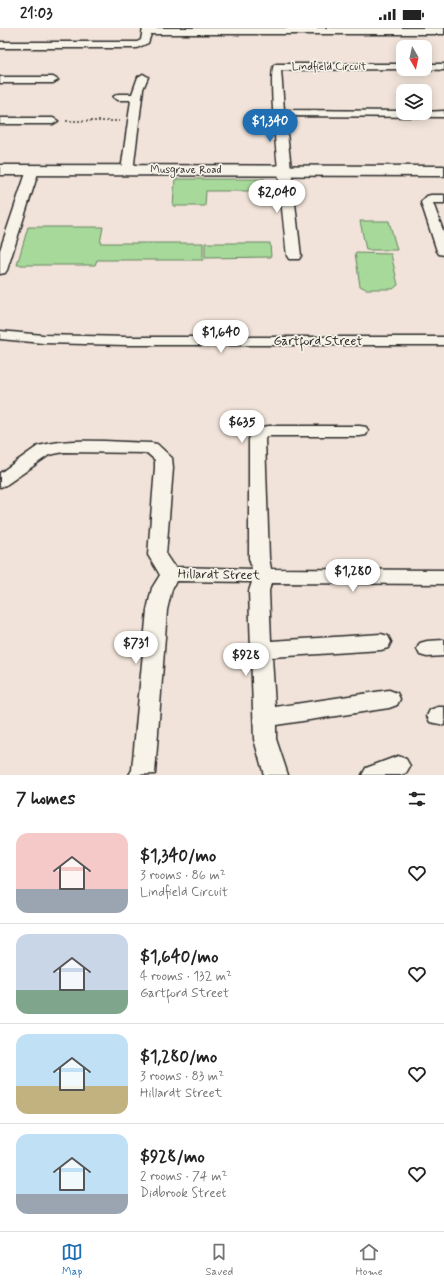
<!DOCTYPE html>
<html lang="en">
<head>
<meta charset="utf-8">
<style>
	:root { --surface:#fff; --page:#f2f2f2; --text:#222; --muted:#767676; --line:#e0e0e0; --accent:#1f6fb2 }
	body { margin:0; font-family:Mynerve,sans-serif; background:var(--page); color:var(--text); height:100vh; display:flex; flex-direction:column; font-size:15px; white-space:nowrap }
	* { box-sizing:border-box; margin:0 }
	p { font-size:13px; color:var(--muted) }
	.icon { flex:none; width:22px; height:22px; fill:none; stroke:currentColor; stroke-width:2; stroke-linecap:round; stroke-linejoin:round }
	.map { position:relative; height:747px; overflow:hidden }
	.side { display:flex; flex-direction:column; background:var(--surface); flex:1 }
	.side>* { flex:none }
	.needle { width:26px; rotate:171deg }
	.buttons { position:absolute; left:396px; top:12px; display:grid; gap:8px }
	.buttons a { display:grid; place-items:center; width:36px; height:36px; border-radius:8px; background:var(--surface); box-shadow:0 2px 10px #0003; font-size:20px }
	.price { position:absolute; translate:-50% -34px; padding:0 9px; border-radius:14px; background:#fff; color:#222; font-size:13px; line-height:26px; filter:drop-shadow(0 1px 2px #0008) }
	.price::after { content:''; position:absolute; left:50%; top:24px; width:12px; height:9px; margin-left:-6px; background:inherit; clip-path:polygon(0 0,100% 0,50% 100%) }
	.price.current { background:var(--accent); color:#fff }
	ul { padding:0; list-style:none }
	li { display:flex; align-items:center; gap:12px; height:100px; padding:0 16px }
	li+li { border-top:1px solid var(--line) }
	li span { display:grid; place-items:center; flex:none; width:112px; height:80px; border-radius:12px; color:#555 }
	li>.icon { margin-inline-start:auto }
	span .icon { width:48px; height:48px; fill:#fffc; stroke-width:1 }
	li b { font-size:17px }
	h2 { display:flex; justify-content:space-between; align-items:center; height:48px; padding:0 16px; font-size:17px }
	.status { display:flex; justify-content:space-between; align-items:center; height:28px; padding:0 20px; background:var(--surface); direction:ltr }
	.status svg { height:11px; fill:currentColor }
	.dock { display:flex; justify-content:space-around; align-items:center; height:56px; border-top:1px solid var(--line); background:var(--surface); font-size:11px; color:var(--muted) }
	.dock a { display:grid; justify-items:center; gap:2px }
	.dock .current { color:var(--accent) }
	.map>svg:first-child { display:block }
</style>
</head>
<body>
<div class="status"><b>21:03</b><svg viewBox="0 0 49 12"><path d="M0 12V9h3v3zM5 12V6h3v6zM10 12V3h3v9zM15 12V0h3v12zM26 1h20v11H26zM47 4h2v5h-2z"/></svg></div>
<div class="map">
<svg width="444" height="747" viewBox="0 0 444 747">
	<rect width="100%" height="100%" fill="#f1e3d9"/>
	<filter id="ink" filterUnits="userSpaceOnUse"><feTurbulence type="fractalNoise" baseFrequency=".025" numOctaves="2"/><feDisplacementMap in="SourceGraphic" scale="8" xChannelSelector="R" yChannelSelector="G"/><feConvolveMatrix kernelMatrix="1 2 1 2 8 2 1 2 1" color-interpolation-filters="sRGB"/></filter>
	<g filter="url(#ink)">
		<path fill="#a6d99a" stroke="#688262" d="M175,151h90v10l-4,2h-55l-1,15h-32z
			M360,193h29l8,29h-31z
			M28,199h75l-3,16h103v17h-106l-2,5h-78z
			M205,215h65l1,14 -66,1z
			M355,225l36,1 7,31 -5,4h-27l-6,-3z"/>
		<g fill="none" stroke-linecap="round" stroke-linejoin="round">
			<defs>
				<path id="street" d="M143,0h301v6h-293l-3,9 -11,5h-137v-6h137l4,-2z
					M277,36h126v5h3l-125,1 3,40 119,1v2l41,-2v6l-159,-1 16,140 -2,3h-10l-2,-3c-2,-26 -21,-178 -13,-191z
					M425,36h19v6l-22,-1h3z
					M143,46l5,3 -5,12 -10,82 -2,2h-8l-2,-2 10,-71h-13l-5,-3 5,-3h14l6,-17z
					M0,49h53l5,3 -5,3h-53z
					M0,90h53l5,3 -5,3h-53z
					M33,139l4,1 2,2 -32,100 -2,3 -5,1v-24l27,-80 2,-2z
					M431,167h13v8h-11l11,30v22l-5,-1 -2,-3 -16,-49 6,-6z
					M0,303l43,4 83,2h318v8h-318l-83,-2 -43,-4z
					M269,398h91l6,1 2,4 -2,4 -6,1h-93l-2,3 4,119 2,11 173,1v14l-173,-1 -2,8 2,50 110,-7 7,2 3,6 -3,6 -7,2 -109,7 3,50 114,-17 8,3 3,6 -3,6 -8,3 -113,17v14l12,36h-24l-10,-36 -5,-148 3,-9 -76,-1 -4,8 -5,21 -12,164 -26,1 3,-5 15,-160 5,-22 8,-13 -12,-20 7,-87v-8l-8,-7 -83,-1 -15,3 -43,30 -6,2v-14l38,-27c35,-9 77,-4 113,-3l6,1 15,14 1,10 -7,87 6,9 4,3 76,2 -3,-11v-119l6,-11z
					M444,612v16l-17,1 -7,-2 -3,-6 3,-6 7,-2z
					M438,679h6v18l-14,-3 -3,-6 3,-6z
					M398,728l8,3 4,7 -4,7 -5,2h-39l4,-7z"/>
				<path id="secondary" d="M0,137l444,1v10l-444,-1z"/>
			</defs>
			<use href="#street" stroke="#2b2b2b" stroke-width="3"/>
			<use href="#secondary" stroke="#2b2b2b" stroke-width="3"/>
			<path stroke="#2b2b2b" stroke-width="1.5" stroke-dasharray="2 2" stroke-linecap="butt" d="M66,93h55"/>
			<use href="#street" fill="#f7f3e8" fill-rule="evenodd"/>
			<use href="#secondary" fill="#f7f3e8" fill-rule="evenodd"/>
		</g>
	</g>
	<g text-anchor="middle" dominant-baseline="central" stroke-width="3.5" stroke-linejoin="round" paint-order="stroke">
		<g font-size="11" fill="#2b2b2b" stroke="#f7f3e8">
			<text x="329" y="39">Lindfield Circuit</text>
			<text x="186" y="142">Musgrave Road</text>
		</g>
		<g font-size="13" fill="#2b2b2b" stroke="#f7f3e8">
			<text x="318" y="313">Gartford Street</text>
			<text transform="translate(219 547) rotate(1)">Hillardt Street</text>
		</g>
	</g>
</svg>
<div class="buttons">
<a><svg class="needle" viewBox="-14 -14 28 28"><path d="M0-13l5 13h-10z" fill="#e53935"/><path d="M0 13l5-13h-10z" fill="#767676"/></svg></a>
<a><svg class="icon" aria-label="layers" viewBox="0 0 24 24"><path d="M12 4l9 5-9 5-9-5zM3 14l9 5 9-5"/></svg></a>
</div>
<b class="price current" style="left:270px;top:115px">$1,340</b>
<b class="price" style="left:277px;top:186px">$2,040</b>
<b class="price" style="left:221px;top:326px">$1,640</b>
<b class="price" style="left:242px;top:416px">$635</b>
<b class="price" style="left:353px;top:565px">$1,280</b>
<b class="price" style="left:136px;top:637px">$731</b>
<b class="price" style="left:246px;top:649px">$928</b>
</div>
<section class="side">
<h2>7 homes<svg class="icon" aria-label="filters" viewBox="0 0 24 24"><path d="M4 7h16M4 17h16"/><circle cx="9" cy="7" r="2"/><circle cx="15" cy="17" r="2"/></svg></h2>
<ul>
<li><span style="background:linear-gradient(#f6c9c9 70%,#9aa5b1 0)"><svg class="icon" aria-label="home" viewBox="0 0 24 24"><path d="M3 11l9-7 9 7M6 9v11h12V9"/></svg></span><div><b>$1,340/mo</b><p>3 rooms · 86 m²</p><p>Lindfield Circuit</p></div><svg class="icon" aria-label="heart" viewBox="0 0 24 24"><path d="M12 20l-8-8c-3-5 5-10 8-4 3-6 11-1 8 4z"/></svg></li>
<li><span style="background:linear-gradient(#c9d6e8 70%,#7fa58c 0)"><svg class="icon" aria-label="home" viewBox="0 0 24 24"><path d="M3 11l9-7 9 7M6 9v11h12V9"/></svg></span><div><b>$1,640/mo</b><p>4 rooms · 132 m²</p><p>Gartford Street</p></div><svg class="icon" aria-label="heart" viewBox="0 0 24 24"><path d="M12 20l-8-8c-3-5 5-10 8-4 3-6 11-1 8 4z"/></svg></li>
<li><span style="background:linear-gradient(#bfe0f5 65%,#c2b280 0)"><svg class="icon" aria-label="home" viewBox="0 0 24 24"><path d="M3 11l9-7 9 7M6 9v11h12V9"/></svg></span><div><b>$1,280/mo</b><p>3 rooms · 83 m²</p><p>Hillardt Street</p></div><svg class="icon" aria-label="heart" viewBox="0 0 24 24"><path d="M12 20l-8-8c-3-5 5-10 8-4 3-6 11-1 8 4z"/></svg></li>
<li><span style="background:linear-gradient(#bfe0f5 75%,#9aa5b1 0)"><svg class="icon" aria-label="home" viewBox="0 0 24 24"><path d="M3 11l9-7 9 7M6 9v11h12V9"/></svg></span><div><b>$928/mo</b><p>2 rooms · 74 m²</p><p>Didbrook Street</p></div><svg class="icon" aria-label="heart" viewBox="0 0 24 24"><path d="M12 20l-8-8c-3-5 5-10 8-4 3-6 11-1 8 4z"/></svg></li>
</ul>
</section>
<nav class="dock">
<a class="current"><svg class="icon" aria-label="map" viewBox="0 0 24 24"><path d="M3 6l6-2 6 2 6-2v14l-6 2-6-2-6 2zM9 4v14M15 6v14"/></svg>Map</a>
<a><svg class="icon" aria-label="saved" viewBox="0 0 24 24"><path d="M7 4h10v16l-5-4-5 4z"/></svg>Saved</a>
<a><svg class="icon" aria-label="home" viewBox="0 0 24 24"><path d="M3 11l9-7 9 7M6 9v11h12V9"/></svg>Home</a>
</nav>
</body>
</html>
